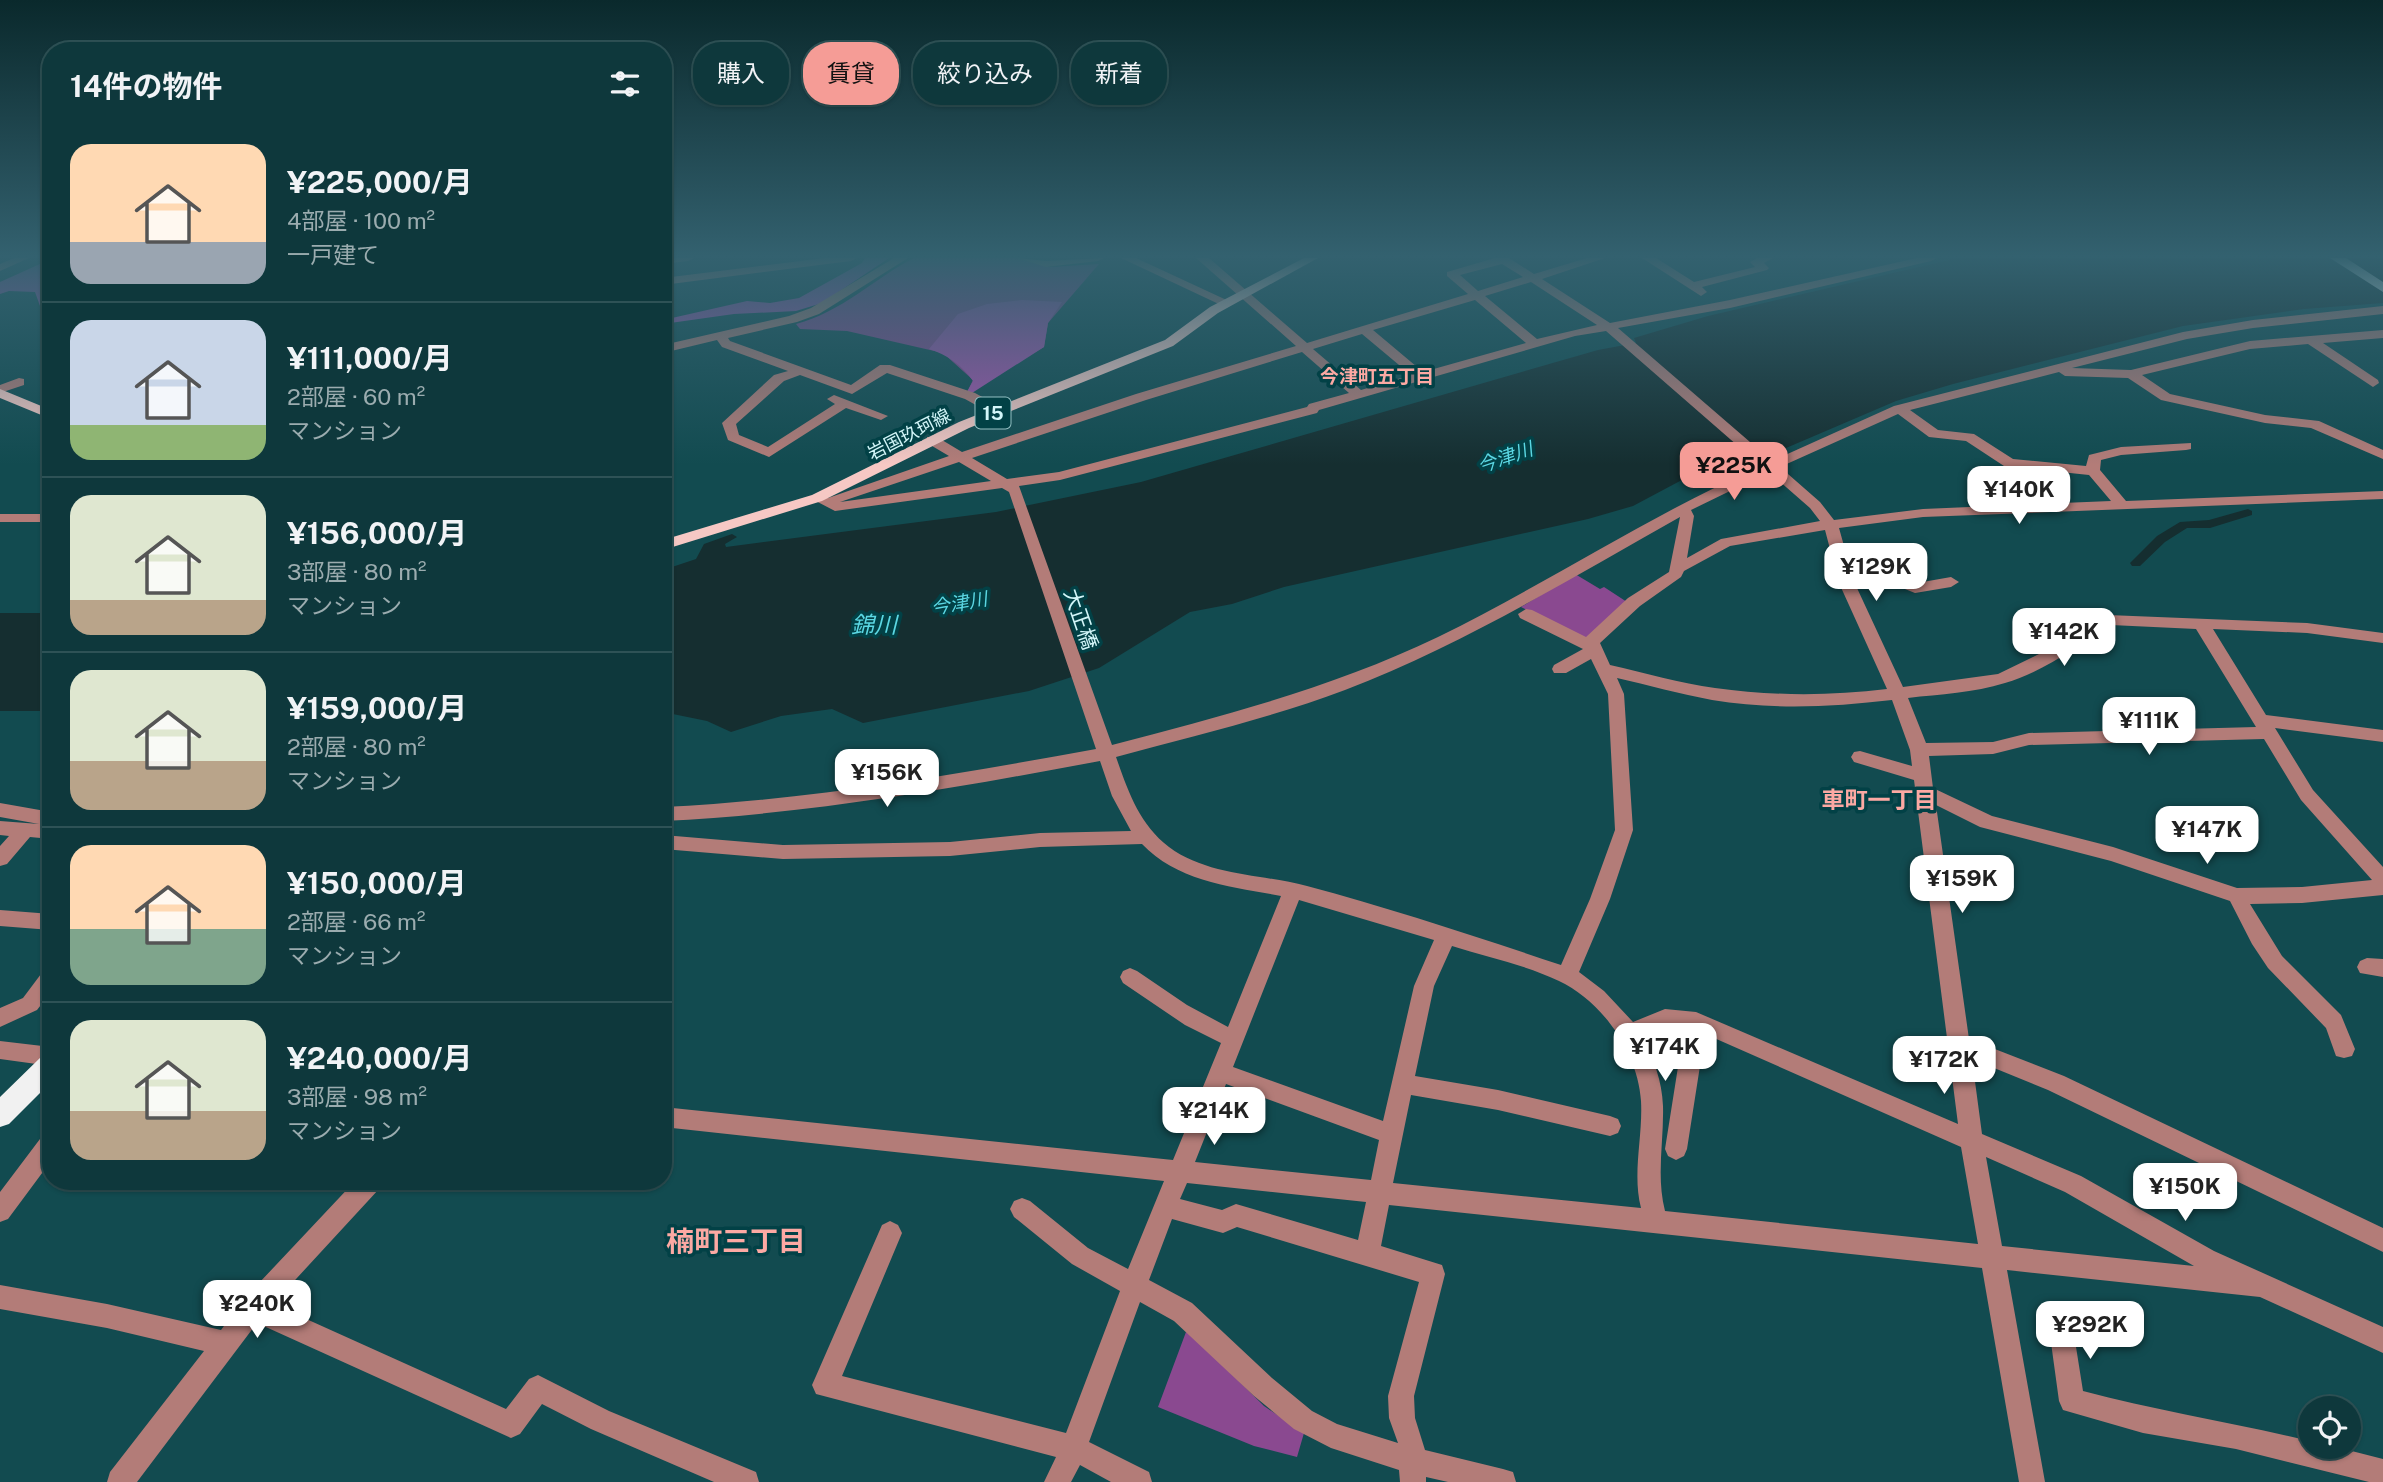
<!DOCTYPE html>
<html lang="ja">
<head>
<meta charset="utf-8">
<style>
	:root { --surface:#0e383c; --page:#1c4347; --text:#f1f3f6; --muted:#9bacaf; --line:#2e5256; --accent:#f59c96 }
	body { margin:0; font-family:"Public Sans","Noto Sans JP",sans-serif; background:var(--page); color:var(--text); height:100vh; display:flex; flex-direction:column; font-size:26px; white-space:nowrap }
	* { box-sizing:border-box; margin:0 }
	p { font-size:23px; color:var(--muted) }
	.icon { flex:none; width:38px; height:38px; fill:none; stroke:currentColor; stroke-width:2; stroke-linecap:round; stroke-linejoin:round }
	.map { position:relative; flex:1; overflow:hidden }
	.sheet { position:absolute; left:42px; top:42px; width:630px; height:1148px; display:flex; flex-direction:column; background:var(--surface); border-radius:28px; box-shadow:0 2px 5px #0004,0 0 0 2px var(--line) }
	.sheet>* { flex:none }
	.guide { position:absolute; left:693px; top:42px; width:665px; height:63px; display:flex; gap:14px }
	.fabs { position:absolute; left:2298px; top:1396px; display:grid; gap:14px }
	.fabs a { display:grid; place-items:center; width:63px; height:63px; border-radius:50%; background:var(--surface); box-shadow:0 2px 5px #0004,0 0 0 2px var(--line); font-size:35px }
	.price { position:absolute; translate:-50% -60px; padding:0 16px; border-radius:14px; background:#fff; color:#222; font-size:23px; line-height:46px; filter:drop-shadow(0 2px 4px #0008) }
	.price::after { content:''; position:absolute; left:50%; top:42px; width:21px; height:16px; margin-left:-10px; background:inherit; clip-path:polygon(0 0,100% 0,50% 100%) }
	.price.on { background:var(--accent); color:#111 }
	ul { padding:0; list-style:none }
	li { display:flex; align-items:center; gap:21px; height:175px; padding:0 28px }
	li+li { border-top:2px solid var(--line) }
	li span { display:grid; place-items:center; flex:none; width:196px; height:140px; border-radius:21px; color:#555 }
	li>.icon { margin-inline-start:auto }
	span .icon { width:84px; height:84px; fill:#fffc; stroke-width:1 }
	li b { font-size:30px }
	h2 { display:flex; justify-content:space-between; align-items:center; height:84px; padding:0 28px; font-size:30px }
	.chip { padding:0 24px; border-radius:28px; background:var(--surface); box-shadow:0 2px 5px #0004,0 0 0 2px var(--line); font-size:24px; line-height:63px }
	.chip.on { background:var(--accent); color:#111 }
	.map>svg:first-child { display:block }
</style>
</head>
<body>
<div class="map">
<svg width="2383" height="1482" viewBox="0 0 2383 1482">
	<rect width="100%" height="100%" fill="#124b50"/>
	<path fill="#8a4990" d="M914,258h101l35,9 49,-3 -51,59 -4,24 -77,45 6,-12 -30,-27 -96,-22 -47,-2 -4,-5c46,-12 77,-45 118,-66z
		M1575,574l25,15 4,-2 23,15 -43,38 -63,-33z
		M1186,1332l7,4 71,70 40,27 -7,24 -43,-11 -96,-39z"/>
	<path fill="#a354ac" d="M865,258h24l-67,45 -26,8 -62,3 -71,10v-4l84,-19 23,2 29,-5 63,-35z
		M51,259v46l-11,1 -5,-14 -26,-1 -9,3v-12z
		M1022,300l40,2 -14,21 -4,24 -72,46 -5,-1 6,-11c-10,-15 -27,-27 -44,-32l29,-35 29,-10z"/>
	<path fill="#152e30" d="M1958,258h425v45l-79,6 -121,17 -230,58 -57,17 -117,50 -84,22 -62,33 -45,13 -304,68 -52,17 -42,8 -91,56 -70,23 -166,32 -31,-14 -51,7 -50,16 -24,-11 -44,-9v-142l33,-11 8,-15 28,-10 5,3 -12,7 1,3 270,-35 145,-30 457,-132 38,-7 -2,-5 74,-22z
		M0,613h51v98h-51z"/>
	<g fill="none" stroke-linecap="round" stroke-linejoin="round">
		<path fill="#152e30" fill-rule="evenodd" d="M2248,509l4,2v4l-42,13h-23l-22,14 -25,24h-8l-2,-3 27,-27 23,-14 29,-2z"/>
		<path fill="#b37c78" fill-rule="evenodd" d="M14,258h15l-29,13v-7z
			M663,258h31l-6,3 -25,3z
			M825,258h32l-6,3 -188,24v-7z
			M894,258h14l-89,56 -22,8 -69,16 2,3 121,44 29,-20h10l85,28 27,15v6h-10l-27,-15 -78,-26 -35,21 -52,-19 -16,6 -48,43 3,11 29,12 67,-43 -8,-5 7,-4 54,21 -7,4 -35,-12 -77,49 -41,-17 -6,-17 52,-48 14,-4 -66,-24 -5,-7 -54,13v-8l126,-29 22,-8z
			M1017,258l29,3 58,-3 -6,3 -52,6z
			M1121,258h15l97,45 -10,3z
			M1196,258h13l98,85 161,-49 -21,-18v-4l48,-14h14l25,16 53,-16h18l-63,21 68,44 120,-23 187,-42h20l-6,3 -201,47 -112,20 154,133 122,-55 289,-74 70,-12 130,-14v8l-130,14 -66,11 -115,29 59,2 119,-29 133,-11v8l-60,5 55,37 1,3 -6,4 -65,-43 -58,5 -108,26 28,19 95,21 54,6 64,29v9l-72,-31 -46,-5 -104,-23 -33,-22 -63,-2 -6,-4 -149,38 28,20 36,4 39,25 73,7 3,-11 32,-8 70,-4v6l-5,1 -65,5 -20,5 -1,10 26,31 257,-10v8l-460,18 -84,11 14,50 50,-1 14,6 34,-6 8,5 -8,5 -36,6 -15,-6 -43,1 46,99 95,-13 45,-22 65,-37 199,8 76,10v10l-76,-10 -94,-4 53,86 117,15v12l-108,-14 38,62 70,77v28l-81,8 -52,1 32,52 59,59 14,34 -3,7 -8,2 -8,-2 -10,-28 -58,-60 -16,-24 -22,-43 -119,-40 -131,-34 -44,-22 33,234 95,37 319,152v24l-335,-162 -76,-31 10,75 99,42 133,75 169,76v26l-123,-56 -253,-27 38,212h-26l-37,-214 -593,-63 -8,41 61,19 3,9 -31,122 1,22 10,32 78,19 10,3 3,10h-68l-22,-5v5h-26l-1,-12 -68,-22 -37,-19 -40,-33 -80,-75 -34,-19 -51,140 60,30 3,10h-41l-31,-17 -9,17h-27l12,-25 -240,-63 -4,-9 4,-9 66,-151 8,-4 8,4 4,8 -60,143 224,57 54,-142 -48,-27 -58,-47 -4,-8 4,-8 8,-3 8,3 58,47 40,21 36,-88 -501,-54v-20l510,53 48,-117 -36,-18 -62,-42 -3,-6 3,-6 7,-3 7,3 50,34 41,22 53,-131c-48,-9 -103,-14 -139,-52l-102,3 -90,9 -167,3 -120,-10v-14l120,10 167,-3 90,-9 91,-2 -19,-35 -12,-35c-144,27 -290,53 -437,60v-14c146,-7 290,-32 433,-58l-87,-257 -7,-4 -167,23 -25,-13 7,-4 11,4 121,-42 -22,-13v-6h10l25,15 174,-58 160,-48zM1502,264l21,13 -45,14 -18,-16zM1531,282l66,43 -60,14 -52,-43zM1475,300l51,43 -103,29 -50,-42zM1606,331l155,135c-111,49 -213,117 -323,171 -104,50 -215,79 -326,108l-93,-259 41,-6 257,-67 2,-3 256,-74zM1362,334l49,41 -50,15 -48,-41zM1302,352l47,41 -40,11 -2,3 -248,65 -52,7 -35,-21 174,-58zM1898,414l31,23 37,4 38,25 85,9 22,26 -188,8 -89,11 -14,-18 -40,-35zM959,462l32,19 -151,21zM1769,472l41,36 10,13 -99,18 -34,19 7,-42 -3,-6zM1680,517l-11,55 -41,26 -42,39 -54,-27 -6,-1 -8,5 2,4 63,31 -29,16 -2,4 2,4h12l25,-14 17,35 7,136 -25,69 -29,66c-84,-28 -168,-56 -254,-79 -45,-12 -99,-10 -138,-39 -30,-23 -41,-56 -53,-90 77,-21 155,-39 229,-67 118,-45 226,-112 335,-173zM1825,530l14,53 48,106c-58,7 -114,7 -172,-1 -35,-5 -70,-15 -105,-23l-10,-22 40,-37 41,-29 3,-6 46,-25zM2111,625l85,4 60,98 -227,6 -36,9 -67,1 -18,-45c32,-4 66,-5 97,-15 38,-11 73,-37 106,-58zM1617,678c31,7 63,16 95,22 60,10 120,7 180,0l18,50 2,16 -52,-15 -6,1 -3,5 3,5 60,18 44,344 -262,-112 -31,-3 -32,13 -29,-31 -25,-19 31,-73 23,-69 -9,-136zM2264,739l37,61 71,80 -70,7 -65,1 -124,-41 -121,-31 -59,-28 -4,-32 64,-2 36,-9zM1299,900l135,40 -20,46 -31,135 -150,-54zM1452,946c35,11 74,19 107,35 44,21 79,72 82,120 2,36 -9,72 0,107l-248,-25 18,-88 87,15 112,26 8,-3 3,-7 -3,-7 -8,-3 -112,-26 -83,-14 19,-90zM1666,1027l18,2 -19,120 3,7 8,4 8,-4 3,-7 18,-115 256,113 17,97 -313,-33c-9,-35 -1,-70 -2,-105 -1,-25 -9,-47 -21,-69zM1226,1084l153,56 -8,40 -176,-18zM1986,1157l79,35 129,74 -192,-20zM1187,1183l179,19 -8,38 -122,-36 -14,6 -42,-11zM1172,1219l51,14 14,-6 182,55 -31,114 1,22 9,25 -61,-19 -25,-13 -40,-33 -80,-75 -43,-23z
			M1642,258h14l38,24 61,-15 -5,-5 7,-4h16l-9,5 5,5 -2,2 -65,17 5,5 -6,4z
			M19,378l5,1v6l-24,8v-8z
			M0,514h51v8h-51z
			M0,803l51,9v27l-21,-2 -23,27 -7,2v-20l9,-10 -9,-1v-14l39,3 -39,-7z
			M0,910l51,4v16l-51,-4z
			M2367,958l16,1v18l-23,-4 -3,-6 3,-6z
			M51,967v25l-14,18 -37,17v-19l23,-10 21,-28z
			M0,1041l51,6v19l-51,-7z
			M51,1132v29l-43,58 -8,3v-30l43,-57z
			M355,1181h27l-3,8 -106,115 233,105 23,-30 9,-4 71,36 147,61 3,10h-45l-123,-53 -49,-25 -22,30 -9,4 -254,-115 -120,159h-30l3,-10 94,-121 -97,-23 -107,-19v-24l107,19 114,26 23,-31z
			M2061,1316l9,3 3,9 10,63c75,20 152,32 227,50v6h26l47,12v23h-14l-133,-33 -93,-16 -80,-23 -4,-9 -10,-73 3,-9z"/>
		<path fill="#f6c8c4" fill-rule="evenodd" d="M1304,258h14l-100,55 -45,33 -204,82 -147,73 -159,49v-10l149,-45 147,-73 206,-82 45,-33z
			M0,389l51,21v9l-51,-21z"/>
		<path fill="#f1f1f1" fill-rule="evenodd" d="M2330,258h16l37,24v10z
			M51,1053v29l-42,42 -9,3v-30l42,-41z"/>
	</g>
	<linearGradient id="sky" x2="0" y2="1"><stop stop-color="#0a292c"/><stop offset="0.55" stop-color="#33616f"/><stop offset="1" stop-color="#33616f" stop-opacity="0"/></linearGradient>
	<rect width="2383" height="465" fill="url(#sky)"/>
	<g text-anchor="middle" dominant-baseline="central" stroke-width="7" stroke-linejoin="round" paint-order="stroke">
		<g font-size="18" fill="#d3f6f9" stroke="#024146">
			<text transform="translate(909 434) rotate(-27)">岩国玖珂線</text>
		</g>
		<g font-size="19" font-weight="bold" fill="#fca9a3" stroke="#024146">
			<text x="1377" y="376">今津町五丁目</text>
		</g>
		<rect fill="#024146" stroke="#94c0c3" stroke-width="2" x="975.5" y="397.5" width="35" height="31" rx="5"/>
		<g font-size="19" font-weight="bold" fill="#d3f6f9">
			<text x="993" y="413">15</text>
		</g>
		<g font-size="19" font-style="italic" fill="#5bd7e3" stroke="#024146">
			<text transform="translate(1505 457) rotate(-19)">今津川</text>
			<text transform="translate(959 603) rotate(-10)">今津川</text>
		</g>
		<g font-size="21" fill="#d3f6f9" stroke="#024146">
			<text transform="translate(1081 619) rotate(71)">大正橋</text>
		</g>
		<g font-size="23" font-style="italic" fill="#5bd7e3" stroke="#024146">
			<text x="874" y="624">錦川</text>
		</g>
		<g font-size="23" font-weight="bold" fill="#fca9a3" stroke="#024146">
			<text x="1879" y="799">車町一丁目</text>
		</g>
		<g font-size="28" font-weight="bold" fill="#fca9a3" stroke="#024146">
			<text x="736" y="1240">楠町三丁目</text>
		</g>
	</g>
</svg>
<div class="fabs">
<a><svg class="icon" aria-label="locate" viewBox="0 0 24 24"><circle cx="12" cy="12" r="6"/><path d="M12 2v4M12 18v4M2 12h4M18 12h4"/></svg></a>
</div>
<b class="price on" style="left:1734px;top:502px">¥225K</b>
<b class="price" style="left:2019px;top:526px">¥140K</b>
<b class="price" style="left:1876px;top:603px">¥129K</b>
<b class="price" style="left:2064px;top:668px">¥142K</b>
<b class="price" style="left:2149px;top:757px">¥111K</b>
<b class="price" style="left:887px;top:809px">¥156K</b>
<b class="price" style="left:2207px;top:866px">¥147K</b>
<b class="price" style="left:1962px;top:915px">¥159K</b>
<b class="price" style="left:1665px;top:1083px">¥174K</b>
<b class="price" style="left:1944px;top:1096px">¥172K</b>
<b class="price" style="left:1214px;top:1147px">¥214K</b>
<b class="price" style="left:2185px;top:1223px">¥150K</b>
<b class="price" style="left:257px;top:1340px">¥240K</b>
<b class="price" style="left:2090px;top:1361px">¥292K</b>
<div class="guide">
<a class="chip">購入</a>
<a class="chip on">賃貸</a>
<a class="chip">絞り込み</a>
<a class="chip">新着</a>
</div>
<section class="sheet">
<h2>14件の物件<svg class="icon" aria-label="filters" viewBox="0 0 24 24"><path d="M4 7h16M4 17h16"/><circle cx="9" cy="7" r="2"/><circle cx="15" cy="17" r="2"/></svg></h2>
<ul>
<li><span style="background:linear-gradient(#ffd9b3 70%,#9aa5b1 0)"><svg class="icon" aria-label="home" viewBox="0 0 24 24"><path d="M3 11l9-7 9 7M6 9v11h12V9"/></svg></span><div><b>¥225,000/月</b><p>4部屋 · 100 m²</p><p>一戸建て</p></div></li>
<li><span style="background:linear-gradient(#c9d6e8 75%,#8fb573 0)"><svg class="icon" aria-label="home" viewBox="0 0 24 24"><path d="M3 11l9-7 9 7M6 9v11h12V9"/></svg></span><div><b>¥111,000/月</b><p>2部屋 · 60 m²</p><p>マンション</p></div></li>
<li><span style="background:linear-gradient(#dfe7d0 75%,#b9a48a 0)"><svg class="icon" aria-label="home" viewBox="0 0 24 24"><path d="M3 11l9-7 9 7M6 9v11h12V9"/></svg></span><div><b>¥156,000/月</b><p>3部屋 · 80 m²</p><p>マンション</p></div></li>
<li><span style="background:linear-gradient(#dfe7d0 65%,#b9a48a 0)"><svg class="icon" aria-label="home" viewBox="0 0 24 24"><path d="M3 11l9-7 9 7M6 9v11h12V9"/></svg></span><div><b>¥159,000/月</b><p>2部屋 · 80 m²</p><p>マンション</p></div></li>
<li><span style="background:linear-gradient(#ffd9b3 60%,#7fa58c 0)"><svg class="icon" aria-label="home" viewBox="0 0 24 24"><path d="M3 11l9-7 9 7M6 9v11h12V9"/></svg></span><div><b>¥150,000/月</b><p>2部屋 · 66 m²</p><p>マンション</p></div></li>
<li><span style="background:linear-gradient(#dfe7d0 65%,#b9a48a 0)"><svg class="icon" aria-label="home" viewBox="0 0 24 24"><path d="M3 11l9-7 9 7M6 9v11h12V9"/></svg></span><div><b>¥240,000/月</b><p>3部屋 · 98 m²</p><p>マンション</p></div></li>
</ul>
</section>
</div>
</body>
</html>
